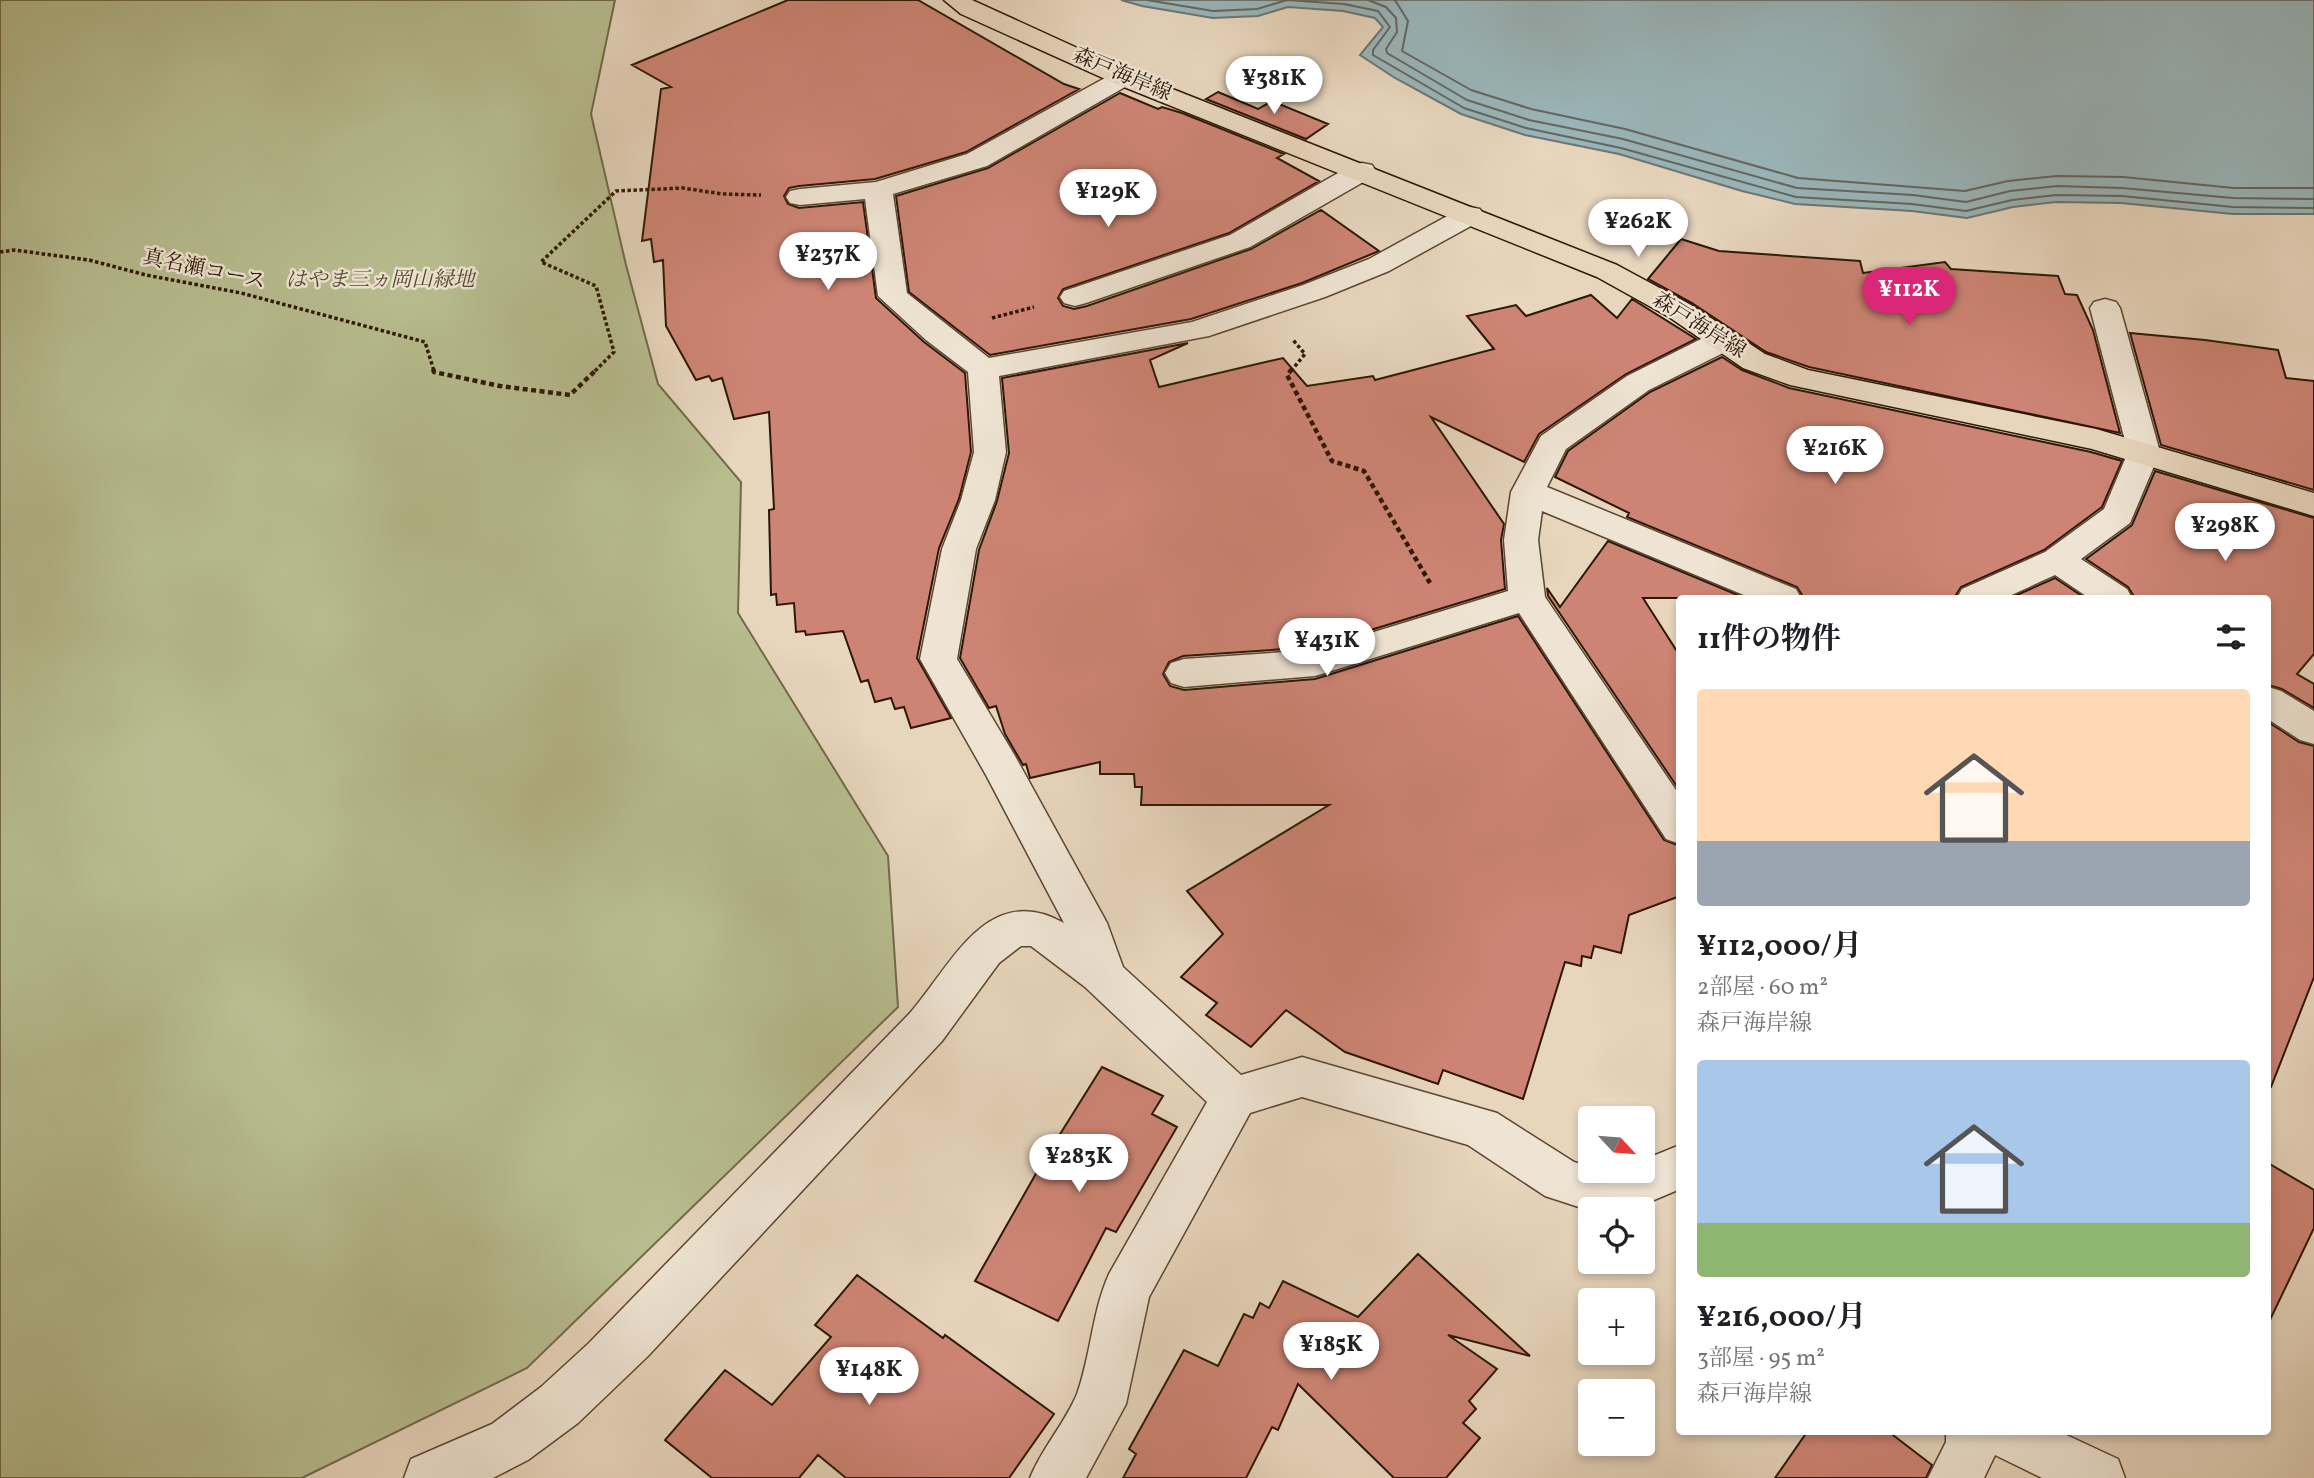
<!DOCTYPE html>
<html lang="ja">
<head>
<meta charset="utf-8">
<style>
	:root { --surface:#fff; --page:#f2f2f2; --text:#202124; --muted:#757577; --accent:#db2777 }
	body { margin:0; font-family:Vollkorn,"Noto Serif JP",serif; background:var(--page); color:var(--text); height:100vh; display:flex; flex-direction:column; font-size:26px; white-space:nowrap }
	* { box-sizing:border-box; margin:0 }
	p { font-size:23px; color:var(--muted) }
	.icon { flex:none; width:38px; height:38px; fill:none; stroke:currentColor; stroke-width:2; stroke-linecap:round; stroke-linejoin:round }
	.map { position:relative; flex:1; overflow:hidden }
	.details { position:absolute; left:1676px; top:595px; width:595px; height:840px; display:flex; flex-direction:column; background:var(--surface); border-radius:7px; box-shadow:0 4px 10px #0003 }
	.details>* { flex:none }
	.needle { width:46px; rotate:116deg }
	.tools { position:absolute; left:1578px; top:1106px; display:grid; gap:14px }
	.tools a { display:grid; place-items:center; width:77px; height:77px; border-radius:7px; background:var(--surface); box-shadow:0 4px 10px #0003; font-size:35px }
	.price { position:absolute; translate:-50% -60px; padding:0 16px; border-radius:24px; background:#fff; color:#222; font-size:23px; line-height:46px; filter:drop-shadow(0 2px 4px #0008) }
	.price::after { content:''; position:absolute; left:50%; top:42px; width:21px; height:16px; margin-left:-10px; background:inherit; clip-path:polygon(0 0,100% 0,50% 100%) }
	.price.active { background:var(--accent); color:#fff }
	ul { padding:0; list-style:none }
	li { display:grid; align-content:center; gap:14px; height:371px; padding:0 21px }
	li span { display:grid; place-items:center; height:217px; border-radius:7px; color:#555 }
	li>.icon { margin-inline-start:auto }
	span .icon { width:126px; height:126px; fill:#fffc; stroke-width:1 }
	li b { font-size:30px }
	h2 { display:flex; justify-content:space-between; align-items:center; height:84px; padding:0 21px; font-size:30px }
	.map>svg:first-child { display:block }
</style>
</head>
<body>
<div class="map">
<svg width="2314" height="1478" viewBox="0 0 2314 1478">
	<rect width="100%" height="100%" fill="#e7d5bc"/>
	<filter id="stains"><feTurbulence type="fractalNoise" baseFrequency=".00286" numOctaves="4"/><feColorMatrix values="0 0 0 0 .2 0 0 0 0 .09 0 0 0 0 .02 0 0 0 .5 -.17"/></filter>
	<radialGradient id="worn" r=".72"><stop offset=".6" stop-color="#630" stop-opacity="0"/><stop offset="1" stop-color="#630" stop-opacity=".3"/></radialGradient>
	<path fill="#b7bd8f" stroke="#726a4a" stroke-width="2" d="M0,0h615l-24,114 35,151 32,119 83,98 -3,131 150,243 10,151 -371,361 -225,110h-302z"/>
	<path fill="#9ab6ba" stroke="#6e7672" stroke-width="2" d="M1121,0h1193v214h-81l-112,-11 -65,-1 -43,5 -46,11 -55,-7 -117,-7 -53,-13 -123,-37 -94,-19 -64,-21 -66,-36 -35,-23 23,-28 -8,-9 -32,-7 -55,-4 -30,9 -45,2 -71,-12z"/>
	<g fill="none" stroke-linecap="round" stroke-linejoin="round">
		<path stroke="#646660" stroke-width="2" d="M1147,0l66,11 44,-2 30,-9 57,4 34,7 12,16 -17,23v5l91,53 62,20 95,20 175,49 116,7 54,7 46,-11 44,-5 66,1 111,11 81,1
			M1368,0l18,7 10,11 1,14 -11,17 1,4 80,47 62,20 94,19 174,49 116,7 53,7 44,-11 47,-5 65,2 111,10 81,1
			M1395,0l13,21 -6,30 69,39 60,19 94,20 173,49 167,13 43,-10 49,-5 66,1 111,11h80"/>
	</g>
	<path fill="#cd8474" stroke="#2d1705" stroke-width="2" d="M788,0h130l146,84 15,5 -113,63 -91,27 -76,7 -10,2 -5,8 4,8 11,4 64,-6 13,96 48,44 41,31 6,79 -12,47 -20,49 -22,110 34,60 -40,10 -7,-21 -9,2 -4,-11 -16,4 -7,-22 -7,2 -18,-51 -37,4 -1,-4 -9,1 -2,-29 -17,2 -1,-11 -5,1 -2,-85 5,-1 -5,-97 -35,7 -12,-41 -10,3 -3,-5 -13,4 -30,-54 -3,-66 -9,2 -3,-23 -9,2 19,-152 10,-2 -39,-22z
		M1218,92l40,17 14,-8 56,23 -22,15 -100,-40z
		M1120,93l38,16 4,-2 20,6 102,41 -7,4 42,23 -90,52 -166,56 -5,9 5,8 11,3 13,-3 164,-57 70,-39 58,41 -77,32 -111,36 -201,36 -81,-63 -13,-96 92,-28z
		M1681,239l38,12 141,10 3,12 82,-11 6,7 107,7 7,18 12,1 16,35 27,103 -311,-66 -43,-15 -74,-49 -44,-24z
		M1591,295l26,23 15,-19 64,40 -70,35 -87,60 -15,28 -93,-45 73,107 -3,16 4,49 -190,58 -132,9 -14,6 -6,12 7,12 14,4 131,-11 203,-63 146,224 16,6v50l-51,19 -8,38 -27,-7 -3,12 -9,-2 -1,10 -16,-4 -42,137 -80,-29 -5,14 -93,-32 -59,-42 -35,37 -45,-32 11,-12 -36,-26 42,-43 -36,-43 142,-86h-188l1,-18h-7l-1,-13h-34v-12l-70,16 -4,-14 -3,1 -18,-31 -9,-28 -7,2 -29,-50 19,-108 18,-49 12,-48 -7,-75 186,-35 -38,17 9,27 124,-29 24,28 66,-10 2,4 119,-31 -27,-33 49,-11 10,11z
		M2130,333l75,7 73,10 8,28 28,3v109l-153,-45z
		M1722,357l20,13 47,18 302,64 31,9 -20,46 -58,43 -83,37 -7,11h-150l-7,-11 -170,-70 2,-4 -74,-36 13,-26 82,-59z
		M2155,471l159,47v136l-17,20 17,10v24l-32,-19 -14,-4v-87h-133l-7,-11 -42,-28 46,-34z
		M1608,541l137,57h-102l37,58v135l-132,-195 -1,-8 13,19z
		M2055,578l30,20h-75z
		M2268,722l31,20 15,4v231l-43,110 -3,-1z
		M1102,1067l61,29 -11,18 25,13 -61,105 -10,-4 -48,93 -83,-40 67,-118z
		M2268,1163l46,27v38l-46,96z
		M1418,1254l112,102 -82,-21 49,34 -28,32 7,8 -13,14 17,15 -34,40h-52l-96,-94 -20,46 -6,-3 -26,51h-123l13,-24 -7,-5 55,-99 34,16 26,-52 9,4 7,-15 9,5 14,-27 75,36z
		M857,1275l86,63 2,-3 109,79 -45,64h-163l-28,-23 -19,23h-87l-47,-38 60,-70 47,35 59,-68 -16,-12z
		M1807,1432h82l43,33 -6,13h-151z"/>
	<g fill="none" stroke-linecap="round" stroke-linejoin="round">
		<defs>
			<path id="minor" d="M1123,70l9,3 4,5 -4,5 -145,83 -94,28 14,99 82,65 203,-36 111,-37 66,-26 91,-50 10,-2 10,2 4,6 -4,6 -91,50 -64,26 -116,39 -210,40 7,76 -11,48 -19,49 -19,110 58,97 92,167 16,44 118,108 61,-18 195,56 77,49 17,5v4h52v-11l37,-15v44l-47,20 -42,2 -46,-15 -77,-51 -166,-48 -52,16 -101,184 -23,107 -40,74h-56c12,-30 35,-55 47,-84 14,-39 15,-82 32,-120l98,-172 -122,-115 -54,-41h-10l-22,17 -57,78 -294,315 -70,67 -50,37 -35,18h-89l7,-19 81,-35 49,-37 48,-44 321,-330c42,-48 77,-133 154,-90l-78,-148 -66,-116 22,-110 19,-49 13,-48 -6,-80 -42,-32 -48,-44 -13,-97 -65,6 -10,-2 -4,-6 4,-6 10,-2 76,-7 91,-28 147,-81z
				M1362,163l10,2 4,6 -4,6 -122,70 -164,56 -11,3 -11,-3 -4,-6 4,-6 166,-56 122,-70z
				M2105,299l11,3 4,6 40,144 -30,71 -49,36 46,30 5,9h-43l-34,-23 -50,23h-48l5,-9 83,-37 59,-43 24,-57 -38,-144 4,-6z
				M1722,332l11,2 4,7 -4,7 -84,42 -83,59 -19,38 249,102 5,9h-50l-209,-87 -4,29 7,57 135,199v48l-14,-5 -147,-226 -204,63 -131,11 -13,-4 -6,-10 6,-10 13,-4 131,-9 193,-59 -4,-51 7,-48 30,-56 86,-60 84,-42z
				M2268,687l13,4 33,20v33l-14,-4 -32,-21z
				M1946,1432h114l58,27 7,19h-83l-47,-23 -11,23h-56l18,-36z"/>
			<path id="major" d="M944,0h28l160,73 485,192 74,40 74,49 43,16 288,59 218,64v23l-222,-67 -302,-64 -47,-17 -74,-51 -72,-40 -483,-194 -153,-69z"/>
		</defs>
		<use href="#minor" stroke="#5c4633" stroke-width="3"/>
		<use href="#major" stroke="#2d1705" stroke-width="3"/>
		<path stroke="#2d1705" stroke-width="3.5" stroke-dasharray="3.5 2.5" stroke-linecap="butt" d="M0,252l14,-2 75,10 57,15 95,18 184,49 9,29
			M992,318l42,-11
			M595,371l19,-19 -18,-66 -55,-24 75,-71 67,-3 39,6 39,1
			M1291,371l14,-17 -12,-14"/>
		<path stroke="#2d1705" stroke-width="4.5" stroke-dasharray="5 3.5" stroke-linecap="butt" d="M433,369l1,3 66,14 70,9 27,-26
			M1292,369l-5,6 45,86 32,10 66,112"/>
		<use href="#minor" fill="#efe4d3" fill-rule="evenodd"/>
		<use href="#major" fill="#e7d5bc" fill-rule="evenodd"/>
	</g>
	<g text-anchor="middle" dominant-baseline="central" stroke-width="5" stroke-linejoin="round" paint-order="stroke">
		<g font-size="21" fill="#2d1705" stroke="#efe4d3">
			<text transform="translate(1122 75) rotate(23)">森戸海岸線</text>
			<text transform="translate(204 270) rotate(12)">真名瀬コース</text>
			<text transform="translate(1699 326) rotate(32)">森戸海岸線</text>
		</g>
		<g font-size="21" font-style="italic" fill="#56492e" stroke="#efe4d3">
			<text x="380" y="280">はやま三ヵ岡山緑地</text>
		</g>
	</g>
	<rect width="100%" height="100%" filter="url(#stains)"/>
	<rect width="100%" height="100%" fill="url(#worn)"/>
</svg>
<div class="tools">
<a><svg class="needle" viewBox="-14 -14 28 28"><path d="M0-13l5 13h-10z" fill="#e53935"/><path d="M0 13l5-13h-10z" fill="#757577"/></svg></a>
<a><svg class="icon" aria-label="locate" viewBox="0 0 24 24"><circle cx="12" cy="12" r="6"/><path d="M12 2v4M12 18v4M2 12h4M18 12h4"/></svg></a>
<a>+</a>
<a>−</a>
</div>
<b class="price" style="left:1274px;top:116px">¥381K</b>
<b class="price" style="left:1108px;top:229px">¥129K</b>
<b class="price" style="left:1638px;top:259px">¥262K</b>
<b class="price" style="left:828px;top:292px">¥237K</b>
<b class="price active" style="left:1909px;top:327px">¥112K</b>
<b class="price" style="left:1835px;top:486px">¥216K</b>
<b class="price" style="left:2225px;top:563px">¥298K</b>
<b class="price" style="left:1327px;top:678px">¥431K</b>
<b class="price" style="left:1079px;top:1194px">¥283K</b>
<b class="price" style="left:1331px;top:1382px">¥185K</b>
<b class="price" style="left:869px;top:1407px">¥148K</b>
<section class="details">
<h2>11件の物件<svg class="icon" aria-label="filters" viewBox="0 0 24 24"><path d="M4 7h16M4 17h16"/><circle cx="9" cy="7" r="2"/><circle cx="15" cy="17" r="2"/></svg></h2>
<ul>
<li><span style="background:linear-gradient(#ffd9b3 70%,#9aa5b1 0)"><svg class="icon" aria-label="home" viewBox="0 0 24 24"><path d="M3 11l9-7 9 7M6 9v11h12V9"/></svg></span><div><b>¥112,000/月</b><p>2部屋 · 60 m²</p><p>森戸海岸線</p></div></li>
<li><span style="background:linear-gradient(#a9c7e8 75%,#8fb573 0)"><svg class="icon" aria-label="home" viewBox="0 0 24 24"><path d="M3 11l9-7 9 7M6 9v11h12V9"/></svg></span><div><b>¥216,000/月</b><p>3部屋 · 95 m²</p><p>森戸海岸線</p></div></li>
</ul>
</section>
</div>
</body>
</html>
